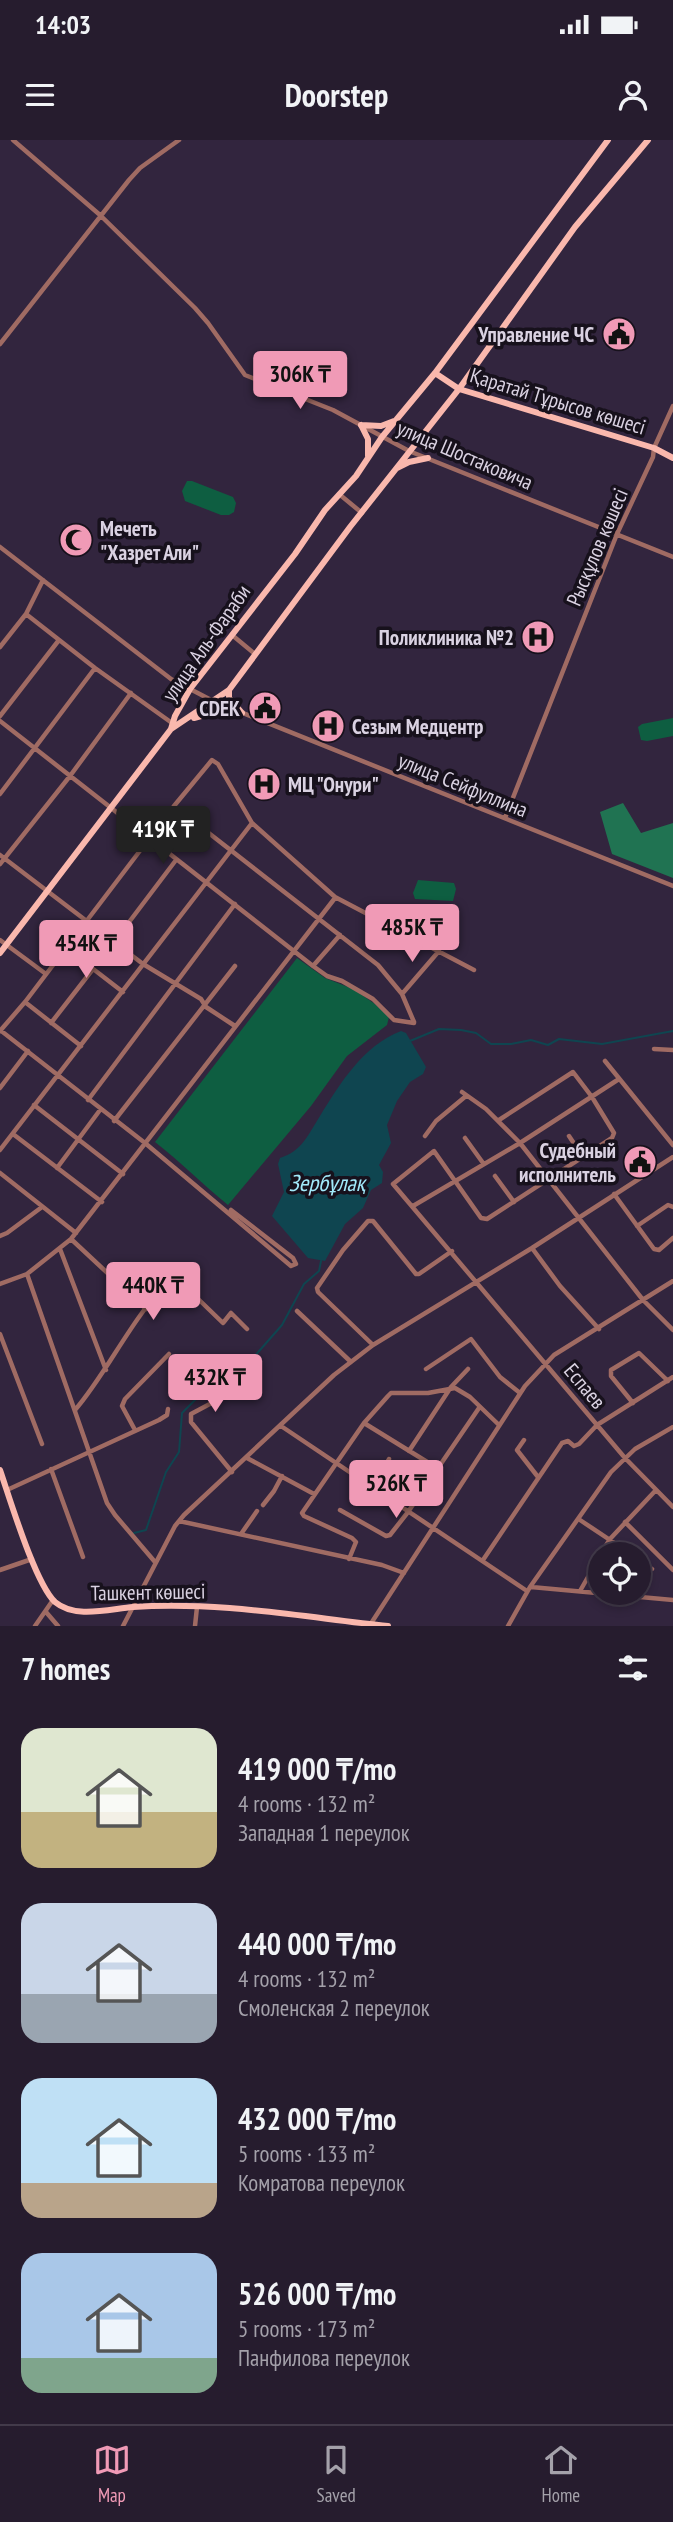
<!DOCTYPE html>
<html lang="en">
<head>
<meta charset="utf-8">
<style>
	:root { --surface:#261c2e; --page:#2e2536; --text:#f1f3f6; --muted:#a4a1aa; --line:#423a4a; --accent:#f09ab6 }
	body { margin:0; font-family:"PT Sans Narrow",sans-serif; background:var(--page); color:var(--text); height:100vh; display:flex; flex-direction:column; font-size:26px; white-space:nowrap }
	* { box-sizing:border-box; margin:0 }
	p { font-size:23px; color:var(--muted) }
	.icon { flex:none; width:38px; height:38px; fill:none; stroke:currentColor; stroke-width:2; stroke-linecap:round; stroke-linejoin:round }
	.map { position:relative; height:1486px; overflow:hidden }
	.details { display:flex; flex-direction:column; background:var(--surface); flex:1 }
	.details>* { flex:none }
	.controls { position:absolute; left:588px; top:1402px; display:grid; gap:14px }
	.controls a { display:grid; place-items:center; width:63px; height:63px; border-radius:50%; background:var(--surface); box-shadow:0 4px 10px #0003,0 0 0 2px var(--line); font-size:35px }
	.price { position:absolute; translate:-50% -60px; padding:0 16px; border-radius:7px; background:var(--accent); color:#111; font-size:23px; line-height:46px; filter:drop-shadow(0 2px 4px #0008) }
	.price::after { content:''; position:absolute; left:50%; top:42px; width:21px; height:16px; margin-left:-10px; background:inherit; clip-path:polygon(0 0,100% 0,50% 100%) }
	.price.selected { background:#222; color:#fff }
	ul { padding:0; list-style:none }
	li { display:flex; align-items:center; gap:21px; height:175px; padding:0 21px }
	li span { display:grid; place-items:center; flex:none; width:196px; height:140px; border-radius:21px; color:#555 }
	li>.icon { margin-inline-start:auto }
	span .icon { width:84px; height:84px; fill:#fffc; stroke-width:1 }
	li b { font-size:30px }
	h2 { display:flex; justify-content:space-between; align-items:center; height:84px; padding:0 21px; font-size:30px }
	.status { display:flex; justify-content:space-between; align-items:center; height:49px; padding:0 35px; background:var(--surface); direction:ltr }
	.status svg { height:19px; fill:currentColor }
	header { display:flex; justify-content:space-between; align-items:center; height:91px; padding:0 21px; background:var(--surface); font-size:32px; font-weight:700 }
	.tabs { display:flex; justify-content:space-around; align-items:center; height:98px; border-top:2px solid var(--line); background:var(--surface); font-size:19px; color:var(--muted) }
	.tabs a { display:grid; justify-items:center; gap:4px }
	.tabs .selected { color:var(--accent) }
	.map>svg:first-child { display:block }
</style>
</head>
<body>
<div class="status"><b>14:03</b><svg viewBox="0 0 49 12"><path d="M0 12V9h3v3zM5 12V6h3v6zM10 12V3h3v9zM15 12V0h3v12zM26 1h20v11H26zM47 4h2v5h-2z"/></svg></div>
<header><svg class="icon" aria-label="menu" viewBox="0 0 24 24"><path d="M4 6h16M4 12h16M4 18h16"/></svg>Doorstep<svg class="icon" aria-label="person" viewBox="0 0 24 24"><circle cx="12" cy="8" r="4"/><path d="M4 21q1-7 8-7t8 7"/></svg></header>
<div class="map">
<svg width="673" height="1486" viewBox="0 0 673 1486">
	<rect width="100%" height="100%" fill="#32253e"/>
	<path fill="#0e5e41" d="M187,341h5l41,16 3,6 -2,9 -5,3h-8l-36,-14 -3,-10z
		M673,578v18l-26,5 -6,-1 -3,-13 4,-3z
		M418,740l36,3 2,6 -3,12 -38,-2 -2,-6z
		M297,818l28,20 28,11 22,15 14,13 -2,8 -40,31 -36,50 -83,99c-25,-20 -47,-43 -73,-63z"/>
	<path fill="#207352" d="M623,663l18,30 32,-10v55l-61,-24 -12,-42z"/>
	<path fill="#0f4550" d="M401,891l5,2 20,34 -3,7 -13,8 -13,19 -10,24 4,18 -12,22 4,7 -1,11 -11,7 -8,18 -18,16 -20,37 -17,-3 -36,-42 12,-24 -6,-28 2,-6c22,-7 28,-23 40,-42 21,-34 43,-70 81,-85z"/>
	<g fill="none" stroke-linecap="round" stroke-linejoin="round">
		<path stroke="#0f4550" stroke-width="2" d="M410,901l29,-12 22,1 15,3 15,11h20l20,-4 17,5 11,-6 43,5 71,-13
			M134,1393l12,-3 20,-58 13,-20 3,-39 15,-15 20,-7 29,-25 36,-41 22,-41 15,-13 2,-10"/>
		<path stroke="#a06b63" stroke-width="4.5" d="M13,0l87,75 95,93 13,15 37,52 88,35 76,41 264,106
			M0,204l129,-164 11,-12 39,-28
			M339,354l23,19
			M0,407l171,132 42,22 460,185
			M26,474l69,54 77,55
			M232,495l23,19
			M0,507l26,-33 17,-34
			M0,576l59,-76
			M0,581l313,245 14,10 15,5 31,18 21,21 20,3
			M0,654l95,-126
			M174,666l204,159 24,29 12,28
			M505,678l112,-284 36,-77 1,-9 19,-42
			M0,715l143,109 58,35 5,8 29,19
			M0,724l70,-88 61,-83
			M0,800l46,34
			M114,802l62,-82
			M66,808l57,44
			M313,826l27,-31
			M402,854l37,-43
			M25,862l56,44
			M51,883l42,-54
			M0,890l145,113 146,123 5,-2 -3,-6 -62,-48
			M0,891l25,-29 149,-196 38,-46 6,4 34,59 83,74 139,73
			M654,909l19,1
			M605,921l68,84
			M0,948l28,-37
			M462,952l24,17 34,34 123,157 30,30
			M88,960l147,-196
			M34,965l89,69
			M499,980l74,-48 19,25 22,36 -2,5 -125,81 -6,-1 -47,-67 -41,33 232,274 48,49
			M114,981l121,-155
			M13,994l89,68
			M425,996l11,-15 30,-25
			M569,996l14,21
			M465,998l18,25
			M0,1010l252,-327
			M57,1028l43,-58
			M0,1033l76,60
			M495,1036l19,26
			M614,1054l40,55 5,1 14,-12
			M413,1066l107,-63 99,-64
			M637,1086l31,-21 5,2
			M0,1096l7,-3 35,-26
			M71,1099l75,70
			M532,1108l28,38 39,43
			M60,1109l46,121
			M27,1134l80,229 8,12 40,47
			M0,1144l27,-10 44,-35 264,-341
			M297,1171l54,51
			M0,1194l42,110
			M373,1205l-55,-53 -1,-4 26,-38 25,-29h5l43,53h3l33,-23
			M426,1229l45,-30 29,38 20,16
			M633,1263l-22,-27v-6l28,-17 29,28
			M75,1270c34,-39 63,-105 101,-134h3l14,18 30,29 8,-10 16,16
			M364,1283l73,45
			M281,1286l246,165
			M135,1290l-13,-24 3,-7 44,-45
			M524,1300l-7,10 21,27
			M409,1311l42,-64 17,-18
			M247,1318l67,36
			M51,1329l32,88
			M232,1332l-41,-50v-8l30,-16 27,-24 8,-12
			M373,1347l16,-28
			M7,1350l152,-70 8,-5 1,-6
			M263,1365l11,-14 8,-15
			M340,1370l46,26 4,-1 18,-23 71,-104
			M580,1380l51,34
			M179,1381l203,44 22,8
			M625,1382l48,48
			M241,1394l16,-23
			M601,1414l9,-15 46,-49
			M349,1419l7,-17 -4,-4 -48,-22 -2,-3 62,-90 24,-27 3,-3h37l27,-5 15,9 29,28
			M483,1420l79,-117 6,-2 6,5 5,-2 18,-19 76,-48
			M639,1420l13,9
			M0,1430l32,-11
			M531,1447l142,13
			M580,1451l20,-35
			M46,1472l12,14
			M370,1485l155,-239 29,-31 119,-74
			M35,1486l18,-26
			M123,1486l52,-100 9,-11 150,-140 39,-30 159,-97 141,-91
			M195,1486l2,-19
			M508,1486l22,-39 81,-115 24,-23 38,-22"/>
		<path stroke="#fab8ad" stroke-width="6" d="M435,233l24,16 195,59 19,10
			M361,285l20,1 13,-5
			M361,285l7,14v17
			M397,328l12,-6 19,-4
			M229,550v8l13,15
			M194,578l25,-7 23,2
			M171,589l58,-39 121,-163 109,-138 116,-162 73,-87
			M0,813l171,-224 4,-13 15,-27 105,-135 30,-44 31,-34 26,-39 53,-64 173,-233
			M0,1330c10,29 35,113 55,132 20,17 54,7 78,5 85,-6 170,10 255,19"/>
	</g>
	<defs>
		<symbol id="civic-disc" viewBox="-11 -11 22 22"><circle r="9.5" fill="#f09ab6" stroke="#17111c"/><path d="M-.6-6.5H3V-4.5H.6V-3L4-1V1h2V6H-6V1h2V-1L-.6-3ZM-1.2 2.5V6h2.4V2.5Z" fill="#111"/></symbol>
		<symbol id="mosque-disc" viewBox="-11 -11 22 22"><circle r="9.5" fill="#f09ab6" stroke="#17111c"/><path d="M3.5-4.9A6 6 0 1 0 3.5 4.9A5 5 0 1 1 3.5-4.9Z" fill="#111"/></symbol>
		<symbol id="hospital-disc" viewBox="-11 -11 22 22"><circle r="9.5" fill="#f09ab6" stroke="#17111c"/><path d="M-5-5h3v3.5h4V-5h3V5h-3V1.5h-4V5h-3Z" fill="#111"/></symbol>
	</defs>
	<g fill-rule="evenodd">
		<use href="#civic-disc" x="600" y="175" width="38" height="38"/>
		<use href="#mosque-disc" x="57" y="381" width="38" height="38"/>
		<use href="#hospital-disc" x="519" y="478" width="38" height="38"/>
		<use href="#civic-disc" x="246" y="549" width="38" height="38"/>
		<use href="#hospital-disc" x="309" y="567" width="38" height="38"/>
		<use href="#hospital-disc" x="245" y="625" width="38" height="38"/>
		<use href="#civic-disc" x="621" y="1003" width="38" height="38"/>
	</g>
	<g text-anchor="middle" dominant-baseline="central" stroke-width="7" stroke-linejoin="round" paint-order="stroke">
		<g font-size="21" font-weight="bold" fill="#dad2e2" stroke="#17111c" text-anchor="end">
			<text x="594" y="194">Управление ЧС</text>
			<text x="100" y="388" text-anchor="start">Мечеть<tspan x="100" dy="24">"Хазрет Али"</tspan></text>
			<text x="514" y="497">Поликлиника №2</text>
			<text x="240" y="568">CDEK</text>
			<text x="352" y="586" text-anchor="start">Сезым Медцентр</text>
			<text x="288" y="644" text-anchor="start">МЦ "Онури"</text>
			<text x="616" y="1010">Судебный<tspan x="616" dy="24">исполнитель</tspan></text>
		</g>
		<g font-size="21" fill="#dad2e2" stroke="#17111c">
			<text transform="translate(558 261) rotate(17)">Қаратай Тұрысов көшесі</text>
			<text transform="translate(465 315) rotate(23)">улица Шостаковича</text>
			<text transform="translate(597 407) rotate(-67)">Рысқұлов көшесі</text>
			<text transform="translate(206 503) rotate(-55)">улица Аль-Фараби</text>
			<text transform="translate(463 645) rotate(22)">улица Сейфуллина</text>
			<text transform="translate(585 1246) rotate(50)">Еспаев</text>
			<text transform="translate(148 1452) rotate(-1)">Ташкент көшесі</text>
		</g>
		<g font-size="23" font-style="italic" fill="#a2eafb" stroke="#17111c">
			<text x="327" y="1042">Зербұлақ</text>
		</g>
	</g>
</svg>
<div class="controls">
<a><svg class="icon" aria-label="locate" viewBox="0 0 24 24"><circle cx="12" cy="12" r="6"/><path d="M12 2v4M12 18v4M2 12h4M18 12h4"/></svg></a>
</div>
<b class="price" style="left:300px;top:271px">306K ₸</b>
<b class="price selected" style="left:163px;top:726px">419K ₸</b>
<b class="price" style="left:412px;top:824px">485K ₸</b>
<b class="price" style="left:86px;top:840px">454K ₸</b>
<b class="price" style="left:153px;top:1182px">440K ₸</b>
<b class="price" style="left:215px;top:1274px">432K ₸</b>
<b class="price" style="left:396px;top:1380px">526K ₸</b>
</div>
<section class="details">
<h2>7 homes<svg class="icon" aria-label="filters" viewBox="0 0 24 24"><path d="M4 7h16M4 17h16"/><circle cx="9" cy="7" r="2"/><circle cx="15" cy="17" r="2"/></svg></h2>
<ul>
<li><span style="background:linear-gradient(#dfe7d0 60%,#c2b280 0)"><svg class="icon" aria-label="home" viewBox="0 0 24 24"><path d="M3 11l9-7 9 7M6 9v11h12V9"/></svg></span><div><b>419 000 ₸/mo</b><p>4 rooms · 132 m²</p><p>Западная 1 переулок</p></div></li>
<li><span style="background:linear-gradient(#c9d6e8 65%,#9aa5b1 0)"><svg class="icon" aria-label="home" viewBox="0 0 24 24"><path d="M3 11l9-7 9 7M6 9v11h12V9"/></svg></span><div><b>440 000 ₸/mo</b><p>4 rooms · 132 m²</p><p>Смоленская 2 переулок</p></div></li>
<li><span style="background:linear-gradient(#bfe0f5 75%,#b9a48a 0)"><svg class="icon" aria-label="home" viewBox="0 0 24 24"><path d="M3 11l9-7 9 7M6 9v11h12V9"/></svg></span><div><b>432 000 ₸/mo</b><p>5 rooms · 133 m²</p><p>Комратова переулок</p></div></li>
<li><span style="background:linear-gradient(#a9c7e8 75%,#7fa58c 0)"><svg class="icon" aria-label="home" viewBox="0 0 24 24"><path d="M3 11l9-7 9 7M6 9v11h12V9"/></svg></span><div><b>526 000 ₸/mo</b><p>5 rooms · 173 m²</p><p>Панфилова переулок</p></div></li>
</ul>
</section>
<nav class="tabs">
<a class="selected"><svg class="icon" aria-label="map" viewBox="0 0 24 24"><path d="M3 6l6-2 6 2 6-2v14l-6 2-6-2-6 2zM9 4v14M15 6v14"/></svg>Map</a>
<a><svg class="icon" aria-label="saved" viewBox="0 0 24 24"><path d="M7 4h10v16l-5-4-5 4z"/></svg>Saved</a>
<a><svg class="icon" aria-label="home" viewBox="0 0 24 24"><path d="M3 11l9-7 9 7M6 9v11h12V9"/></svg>Home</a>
</nav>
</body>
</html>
